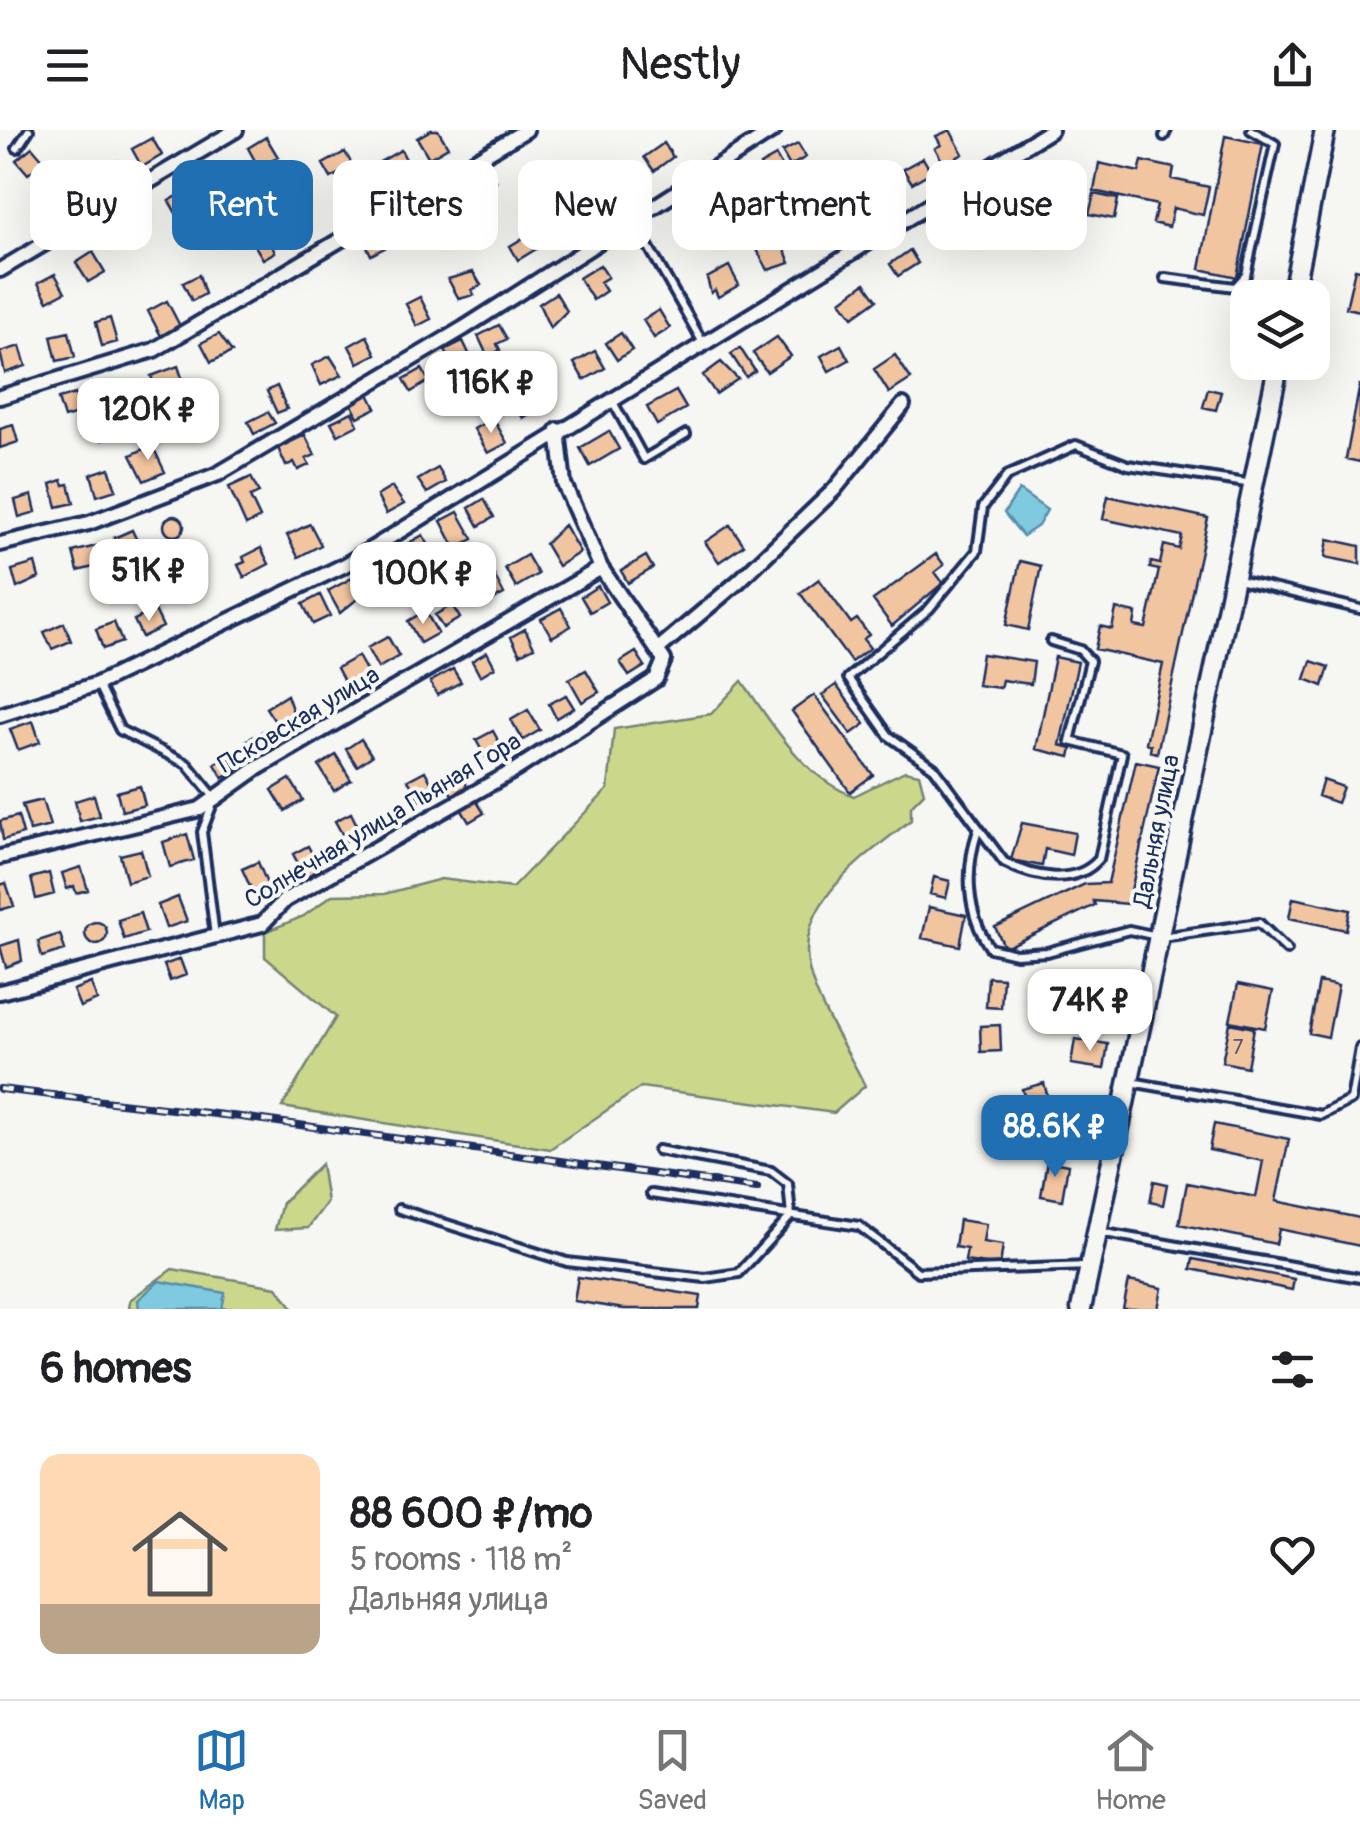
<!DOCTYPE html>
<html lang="en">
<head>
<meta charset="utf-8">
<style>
	:root { --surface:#fff; --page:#f6f6f6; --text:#202124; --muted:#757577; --line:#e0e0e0; --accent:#1f6fb2 }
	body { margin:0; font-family:Pangolin,sans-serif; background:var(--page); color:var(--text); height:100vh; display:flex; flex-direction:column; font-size:38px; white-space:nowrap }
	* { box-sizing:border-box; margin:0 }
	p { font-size:32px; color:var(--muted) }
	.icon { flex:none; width:55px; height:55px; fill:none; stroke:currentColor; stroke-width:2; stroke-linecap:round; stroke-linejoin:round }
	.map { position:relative; height:1179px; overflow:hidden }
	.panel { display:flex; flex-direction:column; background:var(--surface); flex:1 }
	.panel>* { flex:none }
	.banner { position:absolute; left:30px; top:30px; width:1300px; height:90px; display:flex; gap:20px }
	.tools { position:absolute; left:1230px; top:150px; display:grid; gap:20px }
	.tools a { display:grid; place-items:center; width:100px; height:100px; border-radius:20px; background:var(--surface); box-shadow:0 10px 40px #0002; font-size:50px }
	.price { position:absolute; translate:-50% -85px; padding:0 22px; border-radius:20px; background:#fff; color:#222; font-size:32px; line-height:65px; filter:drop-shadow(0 2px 5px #0008) }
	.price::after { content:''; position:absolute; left:50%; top:60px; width:30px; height:22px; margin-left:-15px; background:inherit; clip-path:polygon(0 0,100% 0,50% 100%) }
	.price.selected { background:var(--accent); color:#fff }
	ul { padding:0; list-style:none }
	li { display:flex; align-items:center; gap:30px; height:250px; padding:0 40px }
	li+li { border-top:2px solid var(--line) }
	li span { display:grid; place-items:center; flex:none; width:280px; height:200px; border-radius:20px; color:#555 }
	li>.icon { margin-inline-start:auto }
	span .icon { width:120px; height:120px; fill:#fffc; stroke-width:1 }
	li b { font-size:42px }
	h2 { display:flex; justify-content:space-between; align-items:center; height:120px; padding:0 40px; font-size:42px }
	.tag { padding:0 35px; border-radius:20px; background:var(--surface); box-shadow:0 10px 40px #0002; font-size:35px; line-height:90px }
	.tag.selected { background:var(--accent); color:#fff }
	header { display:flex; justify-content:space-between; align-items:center; height:130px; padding:0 40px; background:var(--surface); font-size:45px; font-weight:600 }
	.tab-bar { display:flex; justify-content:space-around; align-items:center; height:140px; border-top:2px solid var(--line); background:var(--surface); font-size:28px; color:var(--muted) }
	.tab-bar a { display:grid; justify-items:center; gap:5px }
	.tab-bar .selected { color:var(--accent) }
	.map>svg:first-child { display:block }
</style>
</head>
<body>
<header><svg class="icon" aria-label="menu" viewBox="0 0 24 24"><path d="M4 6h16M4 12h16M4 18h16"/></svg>Nestly<svg class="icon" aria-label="share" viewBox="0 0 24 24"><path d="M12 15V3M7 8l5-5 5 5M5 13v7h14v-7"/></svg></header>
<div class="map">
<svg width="1360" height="1179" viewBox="0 0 1360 1179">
	<rect width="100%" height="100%" fill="#f6f6f2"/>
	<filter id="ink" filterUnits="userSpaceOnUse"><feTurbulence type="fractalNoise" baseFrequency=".01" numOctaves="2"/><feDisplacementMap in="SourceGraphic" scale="20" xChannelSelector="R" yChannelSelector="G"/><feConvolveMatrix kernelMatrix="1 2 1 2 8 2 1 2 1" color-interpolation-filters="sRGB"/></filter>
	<g filter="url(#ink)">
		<path fill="#cbd78a" stroke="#738374" stroke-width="2.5" d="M742,551c30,42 61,97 112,115l51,-25 14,3 5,19 -13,13v14c-45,36 -120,84 -101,153 10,38 38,77 55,113l-31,27 -193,-26 -91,62 -268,-42 54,-90 -71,-60v-25l39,-16 28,-21 52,-1 57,-15 71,9 96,-99 6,-60 97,-15z
			M321,1034l6,38 -19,26 -33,2 7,-27z
			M172,1139l105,18 16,21 -164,1 1,-9z"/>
		<path fill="#7fcadf" stroke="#578cab" stroke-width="2.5" d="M718,69l12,10 4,13 -5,12 -19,13 -12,-4 -16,-26 23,-17z
			M1019,360l28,20 -9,16 -15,10 -19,-23z
			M159,1151l66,12 -3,16h-83l-1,-9z"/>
		<path fill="#f2c5a1" stroke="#1b2f5e" stroke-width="2.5" d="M431,0h7l10,17 -19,11 -12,-20z
			M950,0l13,24 -19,10 -9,-16 6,-3 -5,-9z
			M1225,6l38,8 -26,133 -37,-8z
			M266,7l12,20 -19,11 -11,-20z
			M152,8l10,17 -20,12 -10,-18z
			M664,13l9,14 -19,14 -10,-14z
			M798,14l8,13 -16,9 -8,-14z
			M32,17l12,14 -16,13 -12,-14z
			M401,20l10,19 -23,13 -10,-19z
			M345,22l8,14 -22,12 -8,-14z
			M776,26l9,16 -16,10 -9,-17z
			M923,28l8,14 -19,11 -9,-14z
			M118,31l10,16 -20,12 -9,-17z
			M1142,31l32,7 -2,11 37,8 -6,28 -30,-7 -4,19 -16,-4 4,-18 -63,-14 5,-28 40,9z
			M228,35l9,16 -23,13 -9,-16z
			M487,38l9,13 -20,13 -9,-14z
			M877,38l15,26 -14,9 -15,-26z
			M610,39l7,14 -6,3 6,11 -20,11 -13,-25z
			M367,52l12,21 -21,13 -12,-22z
			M188,60l9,20 -17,10 -11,-19z
			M544,60l18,32 -13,7 -18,-32z
			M46 75a13 13 0 1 1 26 0a13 13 0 1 1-26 0Z
			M1094,64l24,5 -4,20 -25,-5z
			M434,71l13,22 -26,15 -12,-22 11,-11 2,3z
			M305,81l6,19 -14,7 -9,-17z
			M846,88l8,14 -15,9 -8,-15z
			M538,99l8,14 -28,17 -8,-14z
			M385,101l7,13 -21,11 -6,-13z
			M265,104l10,18 -12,7 -11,-18z
			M779,105l11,28 -22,7 -12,-22z
			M910,120l8,13 -20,13 -8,-12z
			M93,122l12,20 -17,10 -12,-19z
			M600,135l8,12 -8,5 6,9 -13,9 -14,-22z
			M729,136l10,19 -21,12 -3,-7 -4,3 -4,-15z
			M1355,139l5,1v41l-14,-3z
			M473,142l8,13 -9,5 2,5 -15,4 -11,-20z
			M55,144l10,18 -17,9 -10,-18z
			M199,145l6,19 -13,7 -9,-18z
			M865,153l12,17 -24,17 -12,-16z
			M556,163l11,18 -17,17 -11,-24z
			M420,167l11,22 -14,7 -11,-22z
			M167,171l13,25 -19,10 -13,-25z
			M659,180l11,18 -16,10 -11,-18z
			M110,188l7,24 -15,4 -6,-24z
			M499,195l8,14 -10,5 3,6 -12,7 -10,-21z
			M69,202l6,25 -18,4 -6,-25z
			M621,203l11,17 -15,10 -11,-17z
			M219,204l13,18 -21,10 -10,-19z
			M367,206l9,18 -18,9 -9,-17z
			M777,207l14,19 -24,16 -14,-19z
			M463,211l8,17 -18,9 -8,-17z
			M841,215l8,15 -20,11 -8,-15z
			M20,216l6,20 -21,7 -5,-21z
			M740,218l15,23 -9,6 -15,-23z
			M595,221l10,17 -21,12 -10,-17z
			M895,225l16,24 -22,14 -15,-24z
			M330,226l12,19 -21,10 -9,-20z
			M721,232l17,17 -22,15 -13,-19z
			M178,236l4,12 -26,10 -5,-12z
			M422,239l7,12 -18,11 -7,-13z
			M1360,254v78l-14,-3z
			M277,256l10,23 -10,4 -10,-22z
			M527,257l12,21 -16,10 -12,-21z
			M1208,259l13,3 -5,18 -13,-3z
			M163,261l7,17 -14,6 -7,-16z
			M676,261l10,17 -29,17 -10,-18z
			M75,264l6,19 -17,5 -6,-19z
			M369,264l7,14 -18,9 -7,-14z
			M268,282l7,11 -21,11 -6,-12z
			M352,282l6,13 -20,10 -7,-13z
			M493,288l14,25 -19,10 -14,-24z
			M116,290l4,14 -18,6 -5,-14z
			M13,295l5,17 -18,6v-19z
			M609,301l10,18 -29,17 -10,-18z
			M305,305l10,20 -9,4 3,6 -11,5 -4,-8 -8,4 -8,-18z
			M152,315l13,27 -21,9 -13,-26z
			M109,338l7,22 -19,6 -6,-22z
			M438,338l8,14 -19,11 -9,-13z
			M251,347l8,16 -9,4 10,21 -14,7 -17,-38z
			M62,350l2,5 5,-1 5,19 -17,4 -6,-23z
			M392,357l12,17 -18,10 -9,-18z
			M32,365l4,17 -17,5 -4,-17z
			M1108,366l100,22 -51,235 -7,-2 1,-6 -5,-2 17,-79 -68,-15 5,-23 12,3 4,-20 20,4 -2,13 12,2 13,-58 -9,-2 1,-6 9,2 4,-19 15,4 3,-13 -79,-17z
			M484,369l10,18 -15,9 -10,-18z
			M458,382l15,27 -18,9 -14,-27z
			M164 396a10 10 0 1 1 20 0a10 10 0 1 1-20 0Z
			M310,394l11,21 -23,12 -11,-22z
			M564,395l16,27 -22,14 -13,-22z
			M730,395l14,20 -25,17 -14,-20z
			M132,400l8,17 -19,7 -7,-16z
			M423,405l8,14 -24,13 -7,-14z
			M1328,409l32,7v18l-35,-7z
			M96,416l5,19 -23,6 -5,-19z
			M261,418l8,16 -25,13 -6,-12 7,-3 -2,-5z
			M389,423l10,18 -22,12 -10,-18z
			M936,424l8,11 -9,7 8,11 -51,43 -19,-26z
			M527,425l11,19 -22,13 -11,-19z
			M646,426l7,12 -25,15 -7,-12z
			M1020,431l21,5 -13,64 -22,-5z
			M35,433l4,15 -22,10 -5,-18z
			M494,445l10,19 -16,8 -10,-19z
			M352,448l9,18 -21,17 -12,-22z
			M819,449l32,44 6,-4 12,16 -6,4 7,9 -19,14 -51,-69z
			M598,456l9,16 -17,10 -9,-15z
			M320,465l10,21 -17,8 -10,-20z
			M452,475l8,13 -17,10 -8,-13z
			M561,478l10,18 -19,11 -11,-18z
			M155,480l8,17 -21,10 -8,-17z
			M425,481l13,22 -18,10 -12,-22z
			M114,492l8,20 -19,7 -7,-20z
			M64,493l7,18 -19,8 -8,-17z
			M525,499l9,18 -14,7 -9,-17z
			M388,507l11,19 -21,12 -11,-20z
			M487,522l8,15 -15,9 -8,-15z
			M636,522l9,14 -16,10 -9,-14z
			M982,524l52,8 -3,22 -29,-4 -2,8 -23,-3z
			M358,526l10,18 -22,11 -9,-17z
			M1055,527l23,5 -18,83 12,3 -2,9 -34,-8z
			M1311,531l18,6 -6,19 -18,-7z
			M453,539l8,13 -24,13 -7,-13z
			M586,540l13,22 -17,10 -13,-23z
			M836,555l29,39 -14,10 -29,-39z
			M287,565l7,20 -16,11 -12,-18z
			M566,565l8,13 -18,10 -7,-14z
			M814,565l59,80 -23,17 -58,-81z
			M528,580l12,20 -17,10 -12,-20z
			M33,591l7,21 -22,8 -8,-21z
			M265,600l10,16 -19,12 -10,-17z
			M493,601l11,20 -17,9 -11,-20z
			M361,609l11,17 -15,10 -11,-17z
			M336,625l15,25 -17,11 -15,-25z
			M229,626l8,15 -14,7 -8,-14z
			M1136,631l23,5 -31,138 -35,-3 2,4 -90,43 -10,-21 90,-43 23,-1z
			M458,639l9,17 -15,9 -10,-17z
			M425,641l11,21 -16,9 -12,-21z
			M290,649l13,21 -18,11 -13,-21z
			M1323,650l20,7 -6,16 -19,-7z
			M140,656l5,19 -23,6 -5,-19z
			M94,665l6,21 -20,5 -5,-20z
			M42,670l8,26 -20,5 -8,-26z
			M476,670l8,13 -15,9 -8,-13z
			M351,683l10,20 -15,8 -11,-20z
			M18,686l5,18 -20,6 -3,-19z
			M1022,693l53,10 -4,22 -26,-6 -3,17 -31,-6z
			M187,704l7,26 -24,7 -7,-25z
			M308,716l12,23 -15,8 -12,-23z
			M141,720l7,26 -21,6 -7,-27z
			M258,732l10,24 -15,7 -11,-24z
			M81,737l7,23 -12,3 -2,-7 -7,3 -5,-16z
			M49,743l5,21 -18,5 -5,-21z
			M934,747l16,4 -4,17 -16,-4z
			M6,753l8,23 -14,4v-25z
			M178,767l9,24 -21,7 -8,-23z
			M1293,768l57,12 -4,20 -57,-12z
			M929,777l37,8 -6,31 -38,-8z
			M140,783l6,19 -22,7 -6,-19z
			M85 803a11 11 0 1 1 22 0a11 11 0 1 1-22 0Z
			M60,804l5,16 -23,7 -4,-16z
			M19,810l3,21 -16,6 -6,-21z
			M180,829l6,16 -16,6 -6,-16z
			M988,847l15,1 -2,30 -15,-1z
			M1319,852l19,4 -10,51 -19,-4z
			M91,853l6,17 -17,7 -7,-17z
			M1238,854l35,7 -8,37 -35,-7z
			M1230,893l24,5 -7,39 -25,-5z
			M1000,895l1,26 -20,1 -1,-26z
			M1075,909l33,5 -4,25 -33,-5z
			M1044,953l5,19 -21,6 -6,-19z
			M1214,994l75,15 -13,62 84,17v28l-81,-17 -3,15 -97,-20 8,-41 69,14 7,-36 -54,-11z
			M1047,1031l21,4 -6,35 -21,-4z
			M1154,1051l13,3 -4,21 -13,-3z
			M959,1090l27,4 -3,18 20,3 -3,21 -35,-5 2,-12 -12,-2z
			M1193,1129l101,20 -2,11 -101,-21z
			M578,1147l123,19 -2,13h-75l-50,-8z
			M1129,1151l33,7 -4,21h-35z"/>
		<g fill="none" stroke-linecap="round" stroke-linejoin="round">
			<defs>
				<path id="service" d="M1164,6l3,-6
					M17,18l12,-18
					M633,89l70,124
					M1165,148l70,9 11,-12 29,-131 -24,-14
					M613,272l31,57 42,-25
					M1234,449l126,30
					M1051,511l29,9 10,11 -20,80 52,13 -23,105c-23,27 -65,19 -95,3l-70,-94 -45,-32 -41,-58 81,-69 48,-58 6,-44 24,-31 69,-31 52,20 125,19
					M98,555l22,45 67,34 28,34 -13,34 13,104
					M978,700c-13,39 -12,83 12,118l26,6 31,-2 82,-22 33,7 97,-14 28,27
					M1131,952l190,33 30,-15 9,-52
					M651,1064l208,32 59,46 171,-6
					M399,1079l168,53 138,16 34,-5 52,-57 -3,-32 -17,-13 -113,-21
					M1099,1102l261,46"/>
				<path id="minor" d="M0,140l236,-140
					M0,267l154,-47 372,-220
					M0,414l89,-21 129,-49 246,-146 310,-198
					M657,520l82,-69 95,-91 69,-85
					M0,585l97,-31 248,-119 706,-435
					M0,727l200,-48 56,-40 345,-201
					M0,862l262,-68 23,-24 230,-130 141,-91 8,-19 -63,-92 -37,-84 -6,-54"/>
				<path id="secondary" d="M1292,168l33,-168
					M1081,1179l198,-947"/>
			</defs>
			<use href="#service" stroke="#1b2f5e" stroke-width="14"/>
			<use href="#minor" stroke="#1b2f5e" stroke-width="20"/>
			<use href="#secondary" stroke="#1b2f5e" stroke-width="25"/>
			<use href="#service" stroke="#f6f6f2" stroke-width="6"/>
			<use href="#minor" stroke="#f6f6f2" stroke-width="12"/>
			<use href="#secondary" stroke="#f6f6f2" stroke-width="18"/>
			<defs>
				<path id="rail" d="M0,959l241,28 516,71"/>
			</defs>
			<use href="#rail" stroke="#1b2f5e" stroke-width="8"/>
			<use href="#rail" stroke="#f6f6f2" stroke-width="4" stroke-dasharray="11" stroke-linecap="butt"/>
		</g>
	</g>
	<g text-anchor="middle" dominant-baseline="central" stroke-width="8" stroke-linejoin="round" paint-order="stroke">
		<g font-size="20" fill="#51546f">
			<text x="1238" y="917">7</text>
		</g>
		<g font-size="25" fill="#1b2f5e" stroke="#f6f6f2">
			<text transform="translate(299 590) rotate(-31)">Псковская улица</text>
			<text transform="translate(383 691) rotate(-31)">Солнечная улица Пьяная Гора</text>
			<text transform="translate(1157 701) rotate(-79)">Дальняя улица</text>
		</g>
	</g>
</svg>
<div class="tools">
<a><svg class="icon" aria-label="layers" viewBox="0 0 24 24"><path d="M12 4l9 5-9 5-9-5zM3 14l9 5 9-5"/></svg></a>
</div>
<b class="price" style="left:491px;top:306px">116K ₽</b>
<b class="price" style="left:148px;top:333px">120K ₽</b>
<b class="price" style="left:149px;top:494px">51K ₽</b>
<b class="price" style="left:423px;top:497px">100K ₽</b>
<b class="price" style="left:1090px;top:924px">74K ₽</b>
<b class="price selected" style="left:1055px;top:1050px">88.6K ₽</b>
<div class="banner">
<a class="tag">Buy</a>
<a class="tag selected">Rent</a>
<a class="tag">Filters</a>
<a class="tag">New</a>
<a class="tag">Apartment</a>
<a class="tag">House</a>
</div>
</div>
<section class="panel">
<h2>6 homes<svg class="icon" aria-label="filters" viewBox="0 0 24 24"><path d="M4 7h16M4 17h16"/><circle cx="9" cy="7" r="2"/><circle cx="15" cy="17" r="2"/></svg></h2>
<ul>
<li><span style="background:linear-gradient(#ffd9b3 75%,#b9a48a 0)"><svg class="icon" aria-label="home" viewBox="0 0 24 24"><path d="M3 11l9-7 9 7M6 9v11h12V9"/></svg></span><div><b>88 600 ₽/mo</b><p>5 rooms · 118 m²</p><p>Дальняя улица</p></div><svg class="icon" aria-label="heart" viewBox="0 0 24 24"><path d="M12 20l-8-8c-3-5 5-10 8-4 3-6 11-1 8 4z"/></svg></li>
</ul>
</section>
<nav class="tab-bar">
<a class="selected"><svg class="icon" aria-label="map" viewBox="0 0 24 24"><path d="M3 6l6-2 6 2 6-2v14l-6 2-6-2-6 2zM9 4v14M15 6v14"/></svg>Map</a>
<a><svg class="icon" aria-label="saved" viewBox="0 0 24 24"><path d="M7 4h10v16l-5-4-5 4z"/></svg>Saved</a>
<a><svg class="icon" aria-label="home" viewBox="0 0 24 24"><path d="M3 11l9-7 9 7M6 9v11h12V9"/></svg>Home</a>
</nav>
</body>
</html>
